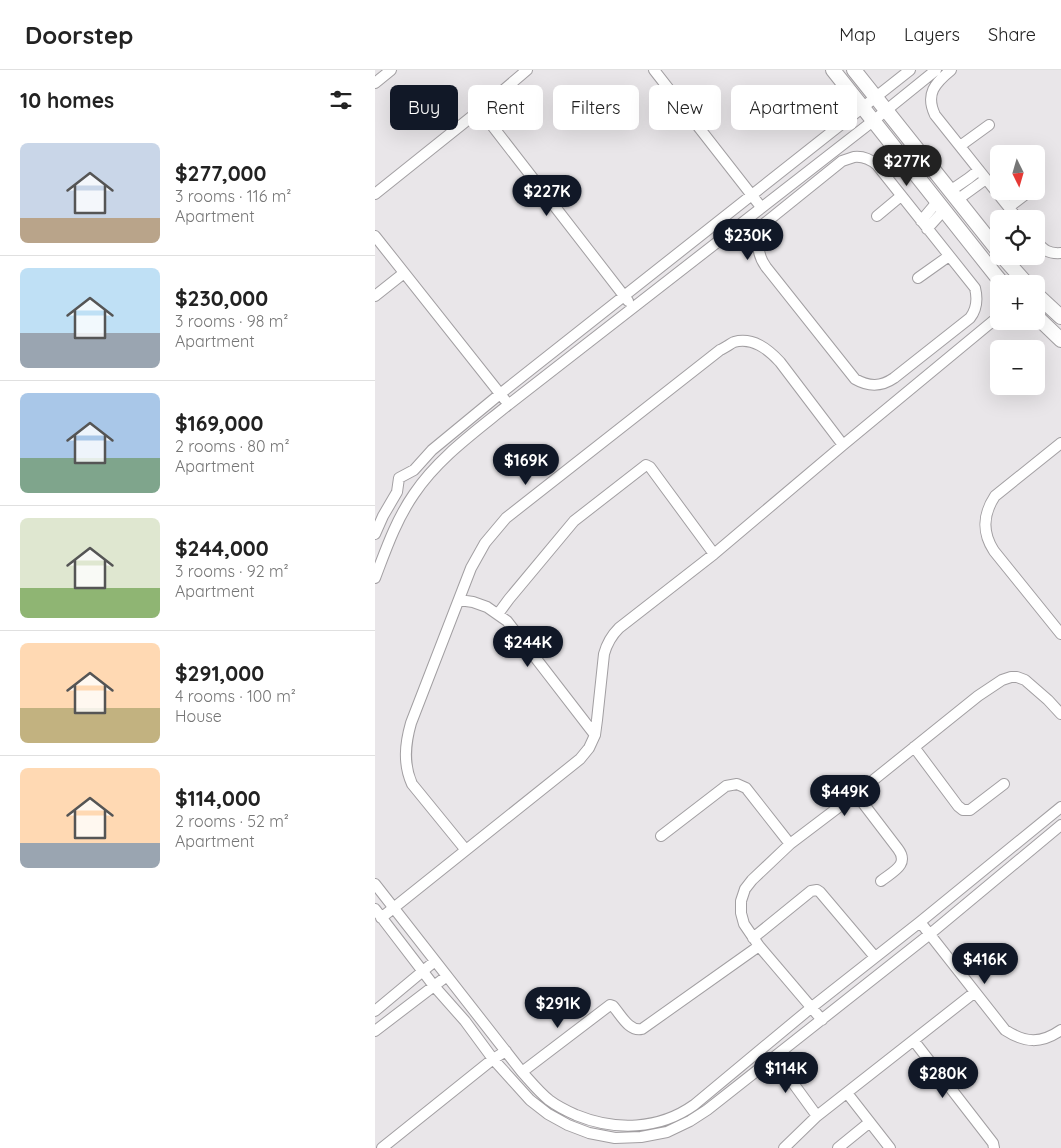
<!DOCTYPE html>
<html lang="en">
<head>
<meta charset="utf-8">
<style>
	:root { --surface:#fff; --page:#f2f2f2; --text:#222; --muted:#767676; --line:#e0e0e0; --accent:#111827 }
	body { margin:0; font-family:Quicksand,sans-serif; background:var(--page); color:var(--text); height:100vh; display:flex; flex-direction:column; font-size:19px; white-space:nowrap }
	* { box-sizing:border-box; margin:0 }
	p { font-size:16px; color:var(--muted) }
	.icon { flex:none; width:28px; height:28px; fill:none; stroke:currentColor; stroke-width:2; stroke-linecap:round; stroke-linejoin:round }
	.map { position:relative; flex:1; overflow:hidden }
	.drawer { display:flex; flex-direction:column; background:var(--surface); width:375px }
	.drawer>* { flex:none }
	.banner { position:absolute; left:15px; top:15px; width:475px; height:45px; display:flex; gap:10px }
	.needle { width:32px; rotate:175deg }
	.buttons { position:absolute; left:615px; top:75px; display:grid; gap:10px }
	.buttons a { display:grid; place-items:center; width:55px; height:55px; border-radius:8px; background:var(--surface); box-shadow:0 5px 20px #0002; font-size:25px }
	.price { position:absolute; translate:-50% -42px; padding:0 11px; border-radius:18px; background:var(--accent); color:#fff; font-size:16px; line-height:32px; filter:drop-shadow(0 1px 2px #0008) }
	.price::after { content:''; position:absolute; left:50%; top:30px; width:15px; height:11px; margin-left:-8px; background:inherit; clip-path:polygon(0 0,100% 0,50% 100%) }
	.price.selected { background:#222; color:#fff }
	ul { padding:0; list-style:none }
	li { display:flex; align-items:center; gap:15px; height:125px; padding:0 20px }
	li+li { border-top:1px solid var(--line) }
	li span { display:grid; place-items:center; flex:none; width:140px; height:100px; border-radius:8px; color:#555 }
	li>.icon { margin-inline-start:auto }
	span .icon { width:60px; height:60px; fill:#fffc; stroke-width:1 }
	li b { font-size:21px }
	h2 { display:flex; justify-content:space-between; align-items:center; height:60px; padding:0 20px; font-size:21px }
	.chip { padding:0 18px; border-radius:8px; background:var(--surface); box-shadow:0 5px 20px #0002; font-size:18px; line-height:45px }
	.chip.selected { background:var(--accent); color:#fff }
	header { display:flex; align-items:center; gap:30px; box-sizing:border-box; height:70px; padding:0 25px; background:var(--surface); border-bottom:1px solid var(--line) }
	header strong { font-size:24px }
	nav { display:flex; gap:28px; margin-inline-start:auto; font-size:18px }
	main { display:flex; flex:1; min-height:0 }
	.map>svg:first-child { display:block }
</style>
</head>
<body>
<header>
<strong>Doorstep</strong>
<nav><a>Map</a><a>Layers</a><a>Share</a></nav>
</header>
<main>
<section class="drawer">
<h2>10 homes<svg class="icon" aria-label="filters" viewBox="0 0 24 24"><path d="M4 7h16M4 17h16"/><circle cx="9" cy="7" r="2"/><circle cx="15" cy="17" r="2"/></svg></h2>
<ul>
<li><span style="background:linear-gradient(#c9d6e8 75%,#b9a48a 0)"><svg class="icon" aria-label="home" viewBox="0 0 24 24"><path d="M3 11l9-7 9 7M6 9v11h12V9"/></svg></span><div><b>$277,000</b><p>3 rooms · 116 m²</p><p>Apartment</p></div></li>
<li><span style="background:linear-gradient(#bfe0f5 65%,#9aa5b1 0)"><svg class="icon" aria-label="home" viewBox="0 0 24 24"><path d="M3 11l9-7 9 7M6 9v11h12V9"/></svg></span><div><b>$230,000</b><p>3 rooms · 98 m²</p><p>Apartment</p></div></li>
<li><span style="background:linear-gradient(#a9c7e8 65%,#7fa58c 0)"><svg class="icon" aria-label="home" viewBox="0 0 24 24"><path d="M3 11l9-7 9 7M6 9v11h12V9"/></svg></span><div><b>$169,000</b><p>2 rooms · 80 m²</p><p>Apartment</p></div></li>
<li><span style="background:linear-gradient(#dfe7d0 70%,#8fb573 0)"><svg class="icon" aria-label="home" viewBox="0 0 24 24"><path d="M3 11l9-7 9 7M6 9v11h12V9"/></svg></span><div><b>$244,000</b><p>3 rooms · 92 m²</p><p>Apartment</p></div></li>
<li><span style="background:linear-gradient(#ffd9b3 65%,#c2b280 0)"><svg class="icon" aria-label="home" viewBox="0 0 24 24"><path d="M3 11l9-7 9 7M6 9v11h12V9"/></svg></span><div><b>$291,000</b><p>4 rooms · 100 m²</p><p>House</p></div></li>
<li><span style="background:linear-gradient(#ffd9b3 75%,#9aa5b1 0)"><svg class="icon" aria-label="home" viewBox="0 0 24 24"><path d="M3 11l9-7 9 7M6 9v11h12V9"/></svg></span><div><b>$114,000</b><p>2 rooms · 52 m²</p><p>Apartment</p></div></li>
</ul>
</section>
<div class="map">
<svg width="686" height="1078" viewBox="0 0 686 1078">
	<rect width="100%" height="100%" fill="#e9e6e9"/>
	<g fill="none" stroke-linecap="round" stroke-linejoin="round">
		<defs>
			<path id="street" d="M279,0l107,137
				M576,0c-16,13 -26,24 -16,45l83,104
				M0,13l16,-13
				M105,40l148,191
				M585,76l29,-21
				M479,87c9,-1 16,2 23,8l98,123c3,12 2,21 -5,30l-76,60c-13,9 -25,9 -39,1l-89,-112c-10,-14 -10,-29 -1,-44l77,-62z
				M575,121l19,-13 10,-8
				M0,124l105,-84 47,-40
				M582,130l29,-21
				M634,137l21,-16
				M502,146l24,-20
				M546,151l16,-19
				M552,159l17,-19
				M0,166l130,164
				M661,171c8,9 12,13 25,12
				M543,208l31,-22
				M0,226l29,-23
				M686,373l-66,53c-12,18 -13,37 -1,55l67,83
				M0,464l8,-18 14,-24 2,-14 15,-8 18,-20 68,-56 410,-324
				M0,508c11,-29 21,-58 39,-84 24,-36 61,-62 94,-89l365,-284 63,-51
				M84,530l14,2 14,5 20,14 88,114
				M123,544l11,-15 65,-78 72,-56 4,2 64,87
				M539,677l44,59 5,4h7l34,-26
				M481,724l42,55c12,16 -6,23 -17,32
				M286,766l65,-50 11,-2 9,4 44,56
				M90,779l-53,-65c-9,-20 -7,-40 -1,-61l60,-155 14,-25 21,-25 214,-168c5,-2 10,-6 14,-8 19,-5 34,7 46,20l63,83
				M0,814l147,188c9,10 17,20 27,28 8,6 18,11 27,15 39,16 83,15 118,-10l118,-98 108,-85 141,-115
				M0,839l59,77 31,35 28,38 37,41 18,14 20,11 21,8 26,5 26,-1 26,-5 23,-11 17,-11 223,-176 131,-109
				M6,848l199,-159 9,-11 6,-13 2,-15 7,-66c3,-11 7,-18 15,-26l95,-74 129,-109 156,-129
				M545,852l85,108c20,13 36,14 56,0
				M378,868l58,-47 6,-1 3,2 55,65
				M0,941l60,-50
				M447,950l-63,-74 -15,-22 -3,-11v-12l4,-12 7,-9 38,-36 66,-50 122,-98 24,-16 9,-3h6l8,3 23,20 13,14
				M0,961l72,-55
				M539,971l79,102 1,5
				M399,987l43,59
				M147,1002l88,-67 3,1c8,9 16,26 29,23l117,-83
				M472,1023l43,55
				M7,1078l111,-89 13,-8
				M409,1078l33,-32 158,-124
				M463,1078l27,-22"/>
			<path id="secondary" d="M458,0l164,207 6,7
				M479,0l145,182
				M627,186l25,28
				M661,224l25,23
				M661,246l25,24"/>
		</defs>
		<use href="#street" stroke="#a29fa2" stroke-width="12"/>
		<use href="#secondary" stroke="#a29fa2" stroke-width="16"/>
		<use href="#street" stroke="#fff" stroke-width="10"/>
		<use href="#secondary" stroke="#fff" stroke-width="14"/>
	</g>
</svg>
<div class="buttons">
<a><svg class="needle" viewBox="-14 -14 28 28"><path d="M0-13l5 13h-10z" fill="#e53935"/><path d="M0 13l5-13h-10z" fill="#767676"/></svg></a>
<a><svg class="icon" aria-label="locate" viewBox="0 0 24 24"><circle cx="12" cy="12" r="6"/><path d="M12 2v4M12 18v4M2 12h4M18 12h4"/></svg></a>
<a>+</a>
<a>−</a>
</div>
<b class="price selected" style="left:532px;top:117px">$277K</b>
<b class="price" style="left:172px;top:147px">$227K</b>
<b class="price" style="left:373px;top:191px">$230K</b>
<b class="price" style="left:151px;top:416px">$169K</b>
<b class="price" style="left:153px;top:598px">$244K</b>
<b class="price" style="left:470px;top:747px">$449K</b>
<b class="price" style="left:610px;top:915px">$416K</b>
<b class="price" style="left:183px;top:959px">$291K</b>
<b class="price" style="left:411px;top:1024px">$114K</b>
<b class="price" style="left:568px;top:1029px">$280K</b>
<div class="banner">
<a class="chip selected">Buy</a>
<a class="chip">Rent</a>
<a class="chip">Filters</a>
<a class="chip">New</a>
<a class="chip">Apartment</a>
</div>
</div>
</main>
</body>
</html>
